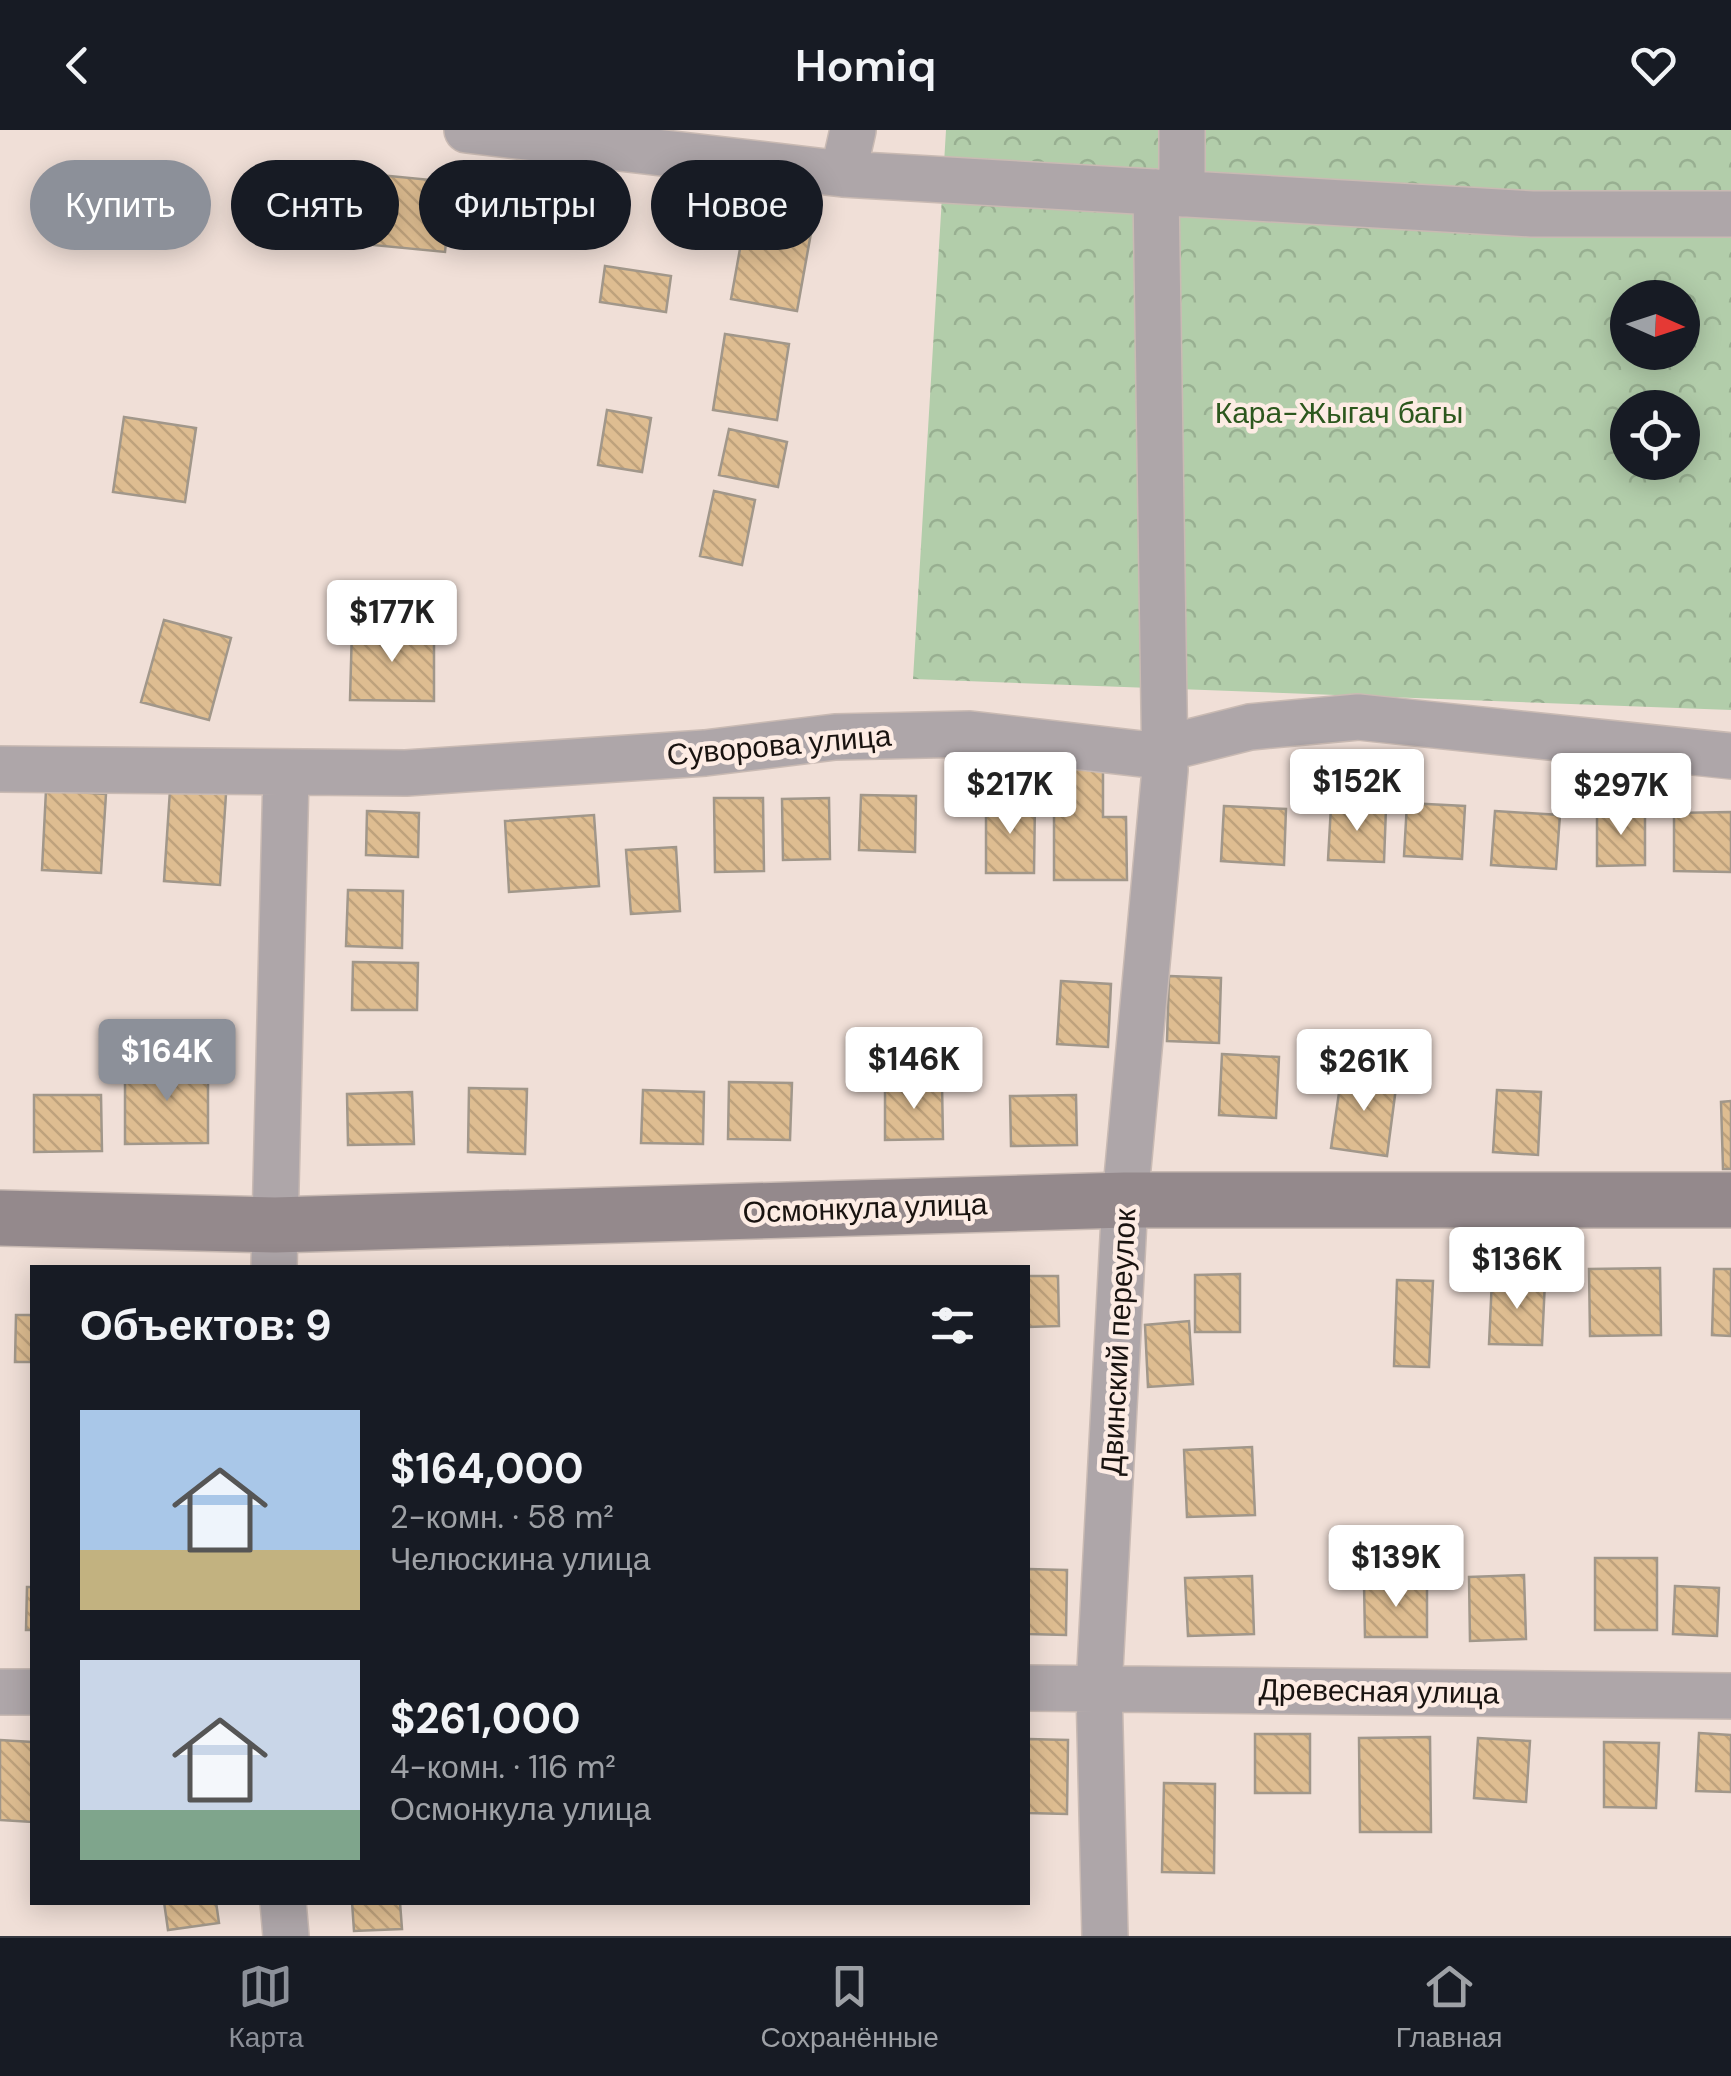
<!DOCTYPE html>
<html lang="ru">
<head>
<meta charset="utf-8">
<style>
	:root { --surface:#171b24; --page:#20242c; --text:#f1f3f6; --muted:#9ea1a6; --line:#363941; --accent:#8c9099 }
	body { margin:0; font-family:"DM Sans",sans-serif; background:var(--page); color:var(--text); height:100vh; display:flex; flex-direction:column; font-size:38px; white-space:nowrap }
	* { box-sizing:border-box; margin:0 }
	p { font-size:32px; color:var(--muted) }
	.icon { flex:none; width:55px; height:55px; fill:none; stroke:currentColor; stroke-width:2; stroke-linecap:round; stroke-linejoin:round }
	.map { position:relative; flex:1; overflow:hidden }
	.drawer { position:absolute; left:30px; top:1135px; width:1000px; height:640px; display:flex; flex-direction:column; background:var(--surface); border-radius:0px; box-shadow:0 5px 25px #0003 }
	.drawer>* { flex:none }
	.guide { position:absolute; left:30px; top:30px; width:1000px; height:90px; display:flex; gap:20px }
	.needle { width:65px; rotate:93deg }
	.buttons { position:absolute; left:1610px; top:150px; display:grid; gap:20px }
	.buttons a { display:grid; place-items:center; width:90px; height:90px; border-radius:50%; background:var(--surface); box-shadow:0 5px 25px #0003; font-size:50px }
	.price { position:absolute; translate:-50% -85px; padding:0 22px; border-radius:10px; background:#fff; color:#222; font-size:32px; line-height:65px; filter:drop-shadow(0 2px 5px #0008) }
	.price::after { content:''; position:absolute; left:50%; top:60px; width:30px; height:22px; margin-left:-15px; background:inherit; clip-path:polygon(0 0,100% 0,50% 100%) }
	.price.active { background:var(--accent); color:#fff }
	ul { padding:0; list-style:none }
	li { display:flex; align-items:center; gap:30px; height:250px; padding:0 50px }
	li span { display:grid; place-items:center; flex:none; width:280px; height:200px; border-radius:0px; color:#555 }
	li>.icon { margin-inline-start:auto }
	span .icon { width:120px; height:120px; fill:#fffc; stroke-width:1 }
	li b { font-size:42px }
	h2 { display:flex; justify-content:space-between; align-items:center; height:120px; padding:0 50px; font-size:42px }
	.pill { padding:0 35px; border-radius:45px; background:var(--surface); box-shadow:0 5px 25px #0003; font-size:35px; line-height:90px }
	.pill.active { background:var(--accent); color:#fff }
	header { display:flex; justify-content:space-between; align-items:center; height:130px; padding:0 50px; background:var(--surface); font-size:45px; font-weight:600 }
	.menu { display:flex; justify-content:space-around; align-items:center; height:140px; border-top:2px solid var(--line); background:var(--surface); font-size:28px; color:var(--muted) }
	.menu a { display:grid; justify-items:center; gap:5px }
	.menu .active { color:var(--accent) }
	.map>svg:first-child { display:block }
</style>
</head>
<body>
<header><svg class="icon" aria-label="back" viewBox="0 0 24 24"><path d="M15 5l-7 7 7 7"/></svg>Homiq<svg class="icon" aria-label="heart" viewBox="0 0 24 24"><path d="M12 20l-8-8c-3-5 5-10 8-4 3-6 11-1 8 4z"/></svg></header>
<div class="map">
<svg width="1731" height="1806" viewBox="0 0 1731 1806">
	<defs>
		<pattern id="park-crowns" width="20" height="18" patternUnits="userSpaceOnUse" patternTransform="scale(2.5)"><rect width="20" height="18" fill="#b2cdaa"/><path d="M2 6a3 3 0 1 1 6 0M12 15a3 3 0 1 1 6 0" fill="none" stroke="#98af91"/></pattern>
		<pattern id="building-back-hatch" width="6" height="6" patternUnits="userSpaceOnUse" patternTransform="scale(2.5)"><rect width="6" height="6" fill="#debd91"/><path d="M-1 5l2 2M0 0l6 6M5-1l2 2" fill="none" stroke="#bea27c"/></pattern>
	</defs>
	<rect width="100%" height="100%" fill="#f0dfd7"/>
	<path fill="url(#park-crowns)" fill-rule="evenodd" d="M946,0h785v580l-818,-31zM1628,168h54v54h-54zM1628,278h54v54h-54z"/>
	<path fill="url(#building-back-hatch)" stroke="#a1978a" stroke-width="2.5" d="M309,36l42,1 -3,81 -42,-1z
		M369,44l83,8 -7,70 -83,-8z
		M745,91l66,12 -14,78 -66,-12z
		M605,136l66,10 -5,36 -66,-10z
		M725,204l64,10 -12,76 -64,-10z
		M607,280l44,8 -9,54 -44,-7z
		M124,287l72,11 -11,74 -72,-10z
		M729,299l58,13 -9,45 -59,-12z
		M714,361l41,9 -13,65 -42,-9z
		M164,490l67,18 -22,82 -68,-18z
		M352,498l82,1v72l-84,-1z
		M1054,629h49v58h23l1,63h-73z
		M46,660l60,4 -5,79 -59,-3z
		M170,660l56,4 -6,91 -56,-4z
		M861,665l55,1 -1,56 -56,-2z
		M714,668h49l1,73 -49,1z
		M829,668l1,61 -47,1 -1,-61z
		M986,670l49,1 -1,72h-48z
		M1407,673l58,3 -3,53 -58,-3z
		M1224,676l62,3 -2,56 -63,-4z
		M1331,676l55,2 -2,54 -56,-2z
		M1645,679v56l-48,1v-56z
		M367,681l52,2 -1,44 -52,-2z
		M1495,681l65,4 -4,54 -65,-4z
		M1731,682v60l-57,-1v-58z
		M594,685l5,71 -90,6 -4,-71z
		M676,717l4,64 -49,3 -5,-64z
		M348,760l55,1 -1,57 -56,-2z
		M353,832l65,1 -1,47h-65z
		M1169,846l52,2 -2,65 -52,-2z
		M1061,851l50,3 -3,63 -51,-3z
		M1222,924l57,3 -3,61 -57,-3z
		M208,933v80l-83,1v-80z
		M1342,942l55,8 -10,76 -56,-8z
		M729,952l63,1 -2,57 -62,-1z
		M942,954l1,55 -58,1v-55z
		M469,958l58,1 -2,65 -57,-2z
		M643,960l61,2 -1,52 -62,-1z
		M1497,960l44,2 -3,63 -45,-3z
		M412,962l2,52 -66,1 -1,-51z
		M34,965h67l1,56 -68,1z
		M1076,965l1,50 -66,1 -1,-50z
		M1731,971v68h-8l-2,-67z
		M1660,1138l1,67 -71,1 -1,-67z
		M1714,1139h17v67l-19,-1z
		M1240,1144v58h-45v-57z
		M1028,1146h30l1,50 -31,1z
		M1492,1149l53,2 -3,64 -53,-1z
		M1397,1150l36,1 -4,86 -35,-1z
		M16,1185h16v47h-17z
		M1189,1191l4,63 -45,3 -3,-62z
		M1252,1317l3,68 -68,2 -3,-67z
		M1595,1428h62v72h-62z
		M1028,1439l39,1 -1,65 -38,-1z
		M1524,1445l2,64 -56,2 -1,-64z
		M1252,1446l2,58 -66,2 -3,-58z
		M1364,1453h63v54h-62z
		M1675,1456l44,2 -2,48 -44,-2z
		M27,1457h5v43h-6z
		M1699,1603l32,2v57l-35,-1z
		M1255,1604h55v59h-55z
		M1430,1607l1,95h-71l-1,-94z
		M1478,1608l52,3 -4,61 -52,-4z
		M1028,1609l40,1 -1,74 -39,-1z
		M0,1610l32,2v80l-32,-2z
		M1604,1612l55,1 -3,65 -52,-1z
		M1164,1653l51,1 -1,89 -52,-1z
		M164,1772h52l3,21 -51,7z
		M352,1772h48l2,27 -48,2z"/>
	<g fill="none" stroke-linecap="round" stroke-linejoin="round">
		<defs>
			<path id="street" d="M467,0l376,44 10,-44
				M843,44l689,40h199
				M1182,64v-64
				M0,639l406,4 299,-20 130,-16 135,-3 172,20 108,-27 108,-10 373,39
				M274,1138l12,-494
				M1028,1558l703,8
				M0,1562h32
				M283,1772l3,34
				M1105,1806l-6,-248 26,-488 40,-430 -9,-578"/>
			<path id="secondary" d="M0,1088l275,7 850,-25h606"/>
		</defs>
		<use href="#street" stroke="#c9bab3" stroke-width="48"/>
		<use href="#secondary" stroke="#c9bab3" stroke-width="58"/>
		<use href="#street" stroke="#aea6a9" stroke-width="45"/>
		<use href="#secondary" stroke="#94898c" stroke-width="55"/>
	</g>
	<g text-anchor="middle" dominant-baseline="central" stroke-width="9" stroke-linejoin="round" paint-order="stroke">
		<g font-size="30" fill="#2c571d" stroke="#fdece4">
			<text x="1339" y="282">Кара-Жыгач багы</text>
		</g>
		<g font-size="30" fill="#191310" stroke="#fdece4">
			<text transform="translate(779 615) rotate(-5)">Суворова улица</text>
			<text transform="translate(865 1078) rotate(-2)">Осмонкула улица</text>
			<text transform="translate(1118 1212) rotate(-87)">Двинский переулок</text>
			<text transform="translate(1379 1561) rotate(1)">Древесная улица</text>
		</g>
	</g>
</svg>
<div class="buttons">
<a><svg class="needle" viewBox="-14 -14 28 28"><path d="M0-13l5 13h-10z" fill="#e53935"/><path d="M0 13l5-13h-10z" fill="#9ea1a6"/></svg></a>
<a><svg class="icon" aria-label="locate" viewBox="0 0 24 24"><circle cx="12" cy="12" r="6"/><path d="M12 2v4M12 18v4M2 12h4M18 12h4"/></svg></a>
</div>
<b class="price" style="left:392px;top:535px">$177K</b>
<b class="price" style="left:1357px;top:704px">$152K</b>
<b class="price" style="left:1010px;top:707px">$217K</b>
<b class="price" style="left:1621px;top:708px">$297K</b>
<b class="price active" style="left:167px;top:974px">$164K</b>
<b class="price" style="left:914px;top:982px">$146K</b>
<b class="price" style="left:1364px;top:984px">$261K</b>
<b class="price" style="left:1517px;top:1182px">$136K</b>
<b class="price" style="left:1396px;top:1480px">$139K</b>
<div class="guide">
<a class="pill active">Купить</a>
<a class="pill">Снять</a>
<a class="pill">Фильтры</a>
<a class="pill">Новое</a>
</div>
<section class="drawer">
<h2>Объектов: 9<svg class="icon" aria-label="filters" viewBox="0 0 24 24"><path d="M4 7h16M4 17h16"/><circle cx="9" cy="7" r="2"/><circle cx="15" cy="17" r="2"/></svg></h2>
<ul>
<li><span style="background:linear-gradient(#a9c7e8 70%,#c2b280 0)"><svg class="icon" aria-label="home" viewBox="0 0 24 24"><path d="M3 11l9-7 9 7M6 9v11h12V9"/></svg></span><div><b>$164,000</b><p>2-комн. · 58 m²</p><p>Челюскина улица</p></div></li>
<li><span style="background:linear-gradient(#c9d6e8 75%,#7fa58c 0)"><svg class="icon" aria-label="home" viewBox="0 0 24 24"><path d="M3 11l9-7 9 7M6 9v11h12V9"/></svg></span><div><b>$261,000</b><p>4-комн. · 116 m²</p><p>Осмонкула улица</p></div></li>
</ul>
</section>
</div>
<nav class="menu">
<a class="active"><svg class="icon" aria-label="map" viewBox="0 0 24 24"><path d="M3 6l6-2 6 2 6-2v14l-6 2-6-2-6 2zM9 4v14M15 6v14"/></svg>Карта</a>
<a><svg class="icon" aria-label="saved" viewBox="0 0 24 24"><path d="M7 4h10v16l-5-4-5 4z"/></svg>Сохранённые</a>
<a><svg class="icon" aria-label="home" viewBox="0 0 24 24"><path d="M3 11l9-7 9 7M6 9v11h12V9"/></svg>Главная</a>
</nav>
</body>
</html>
